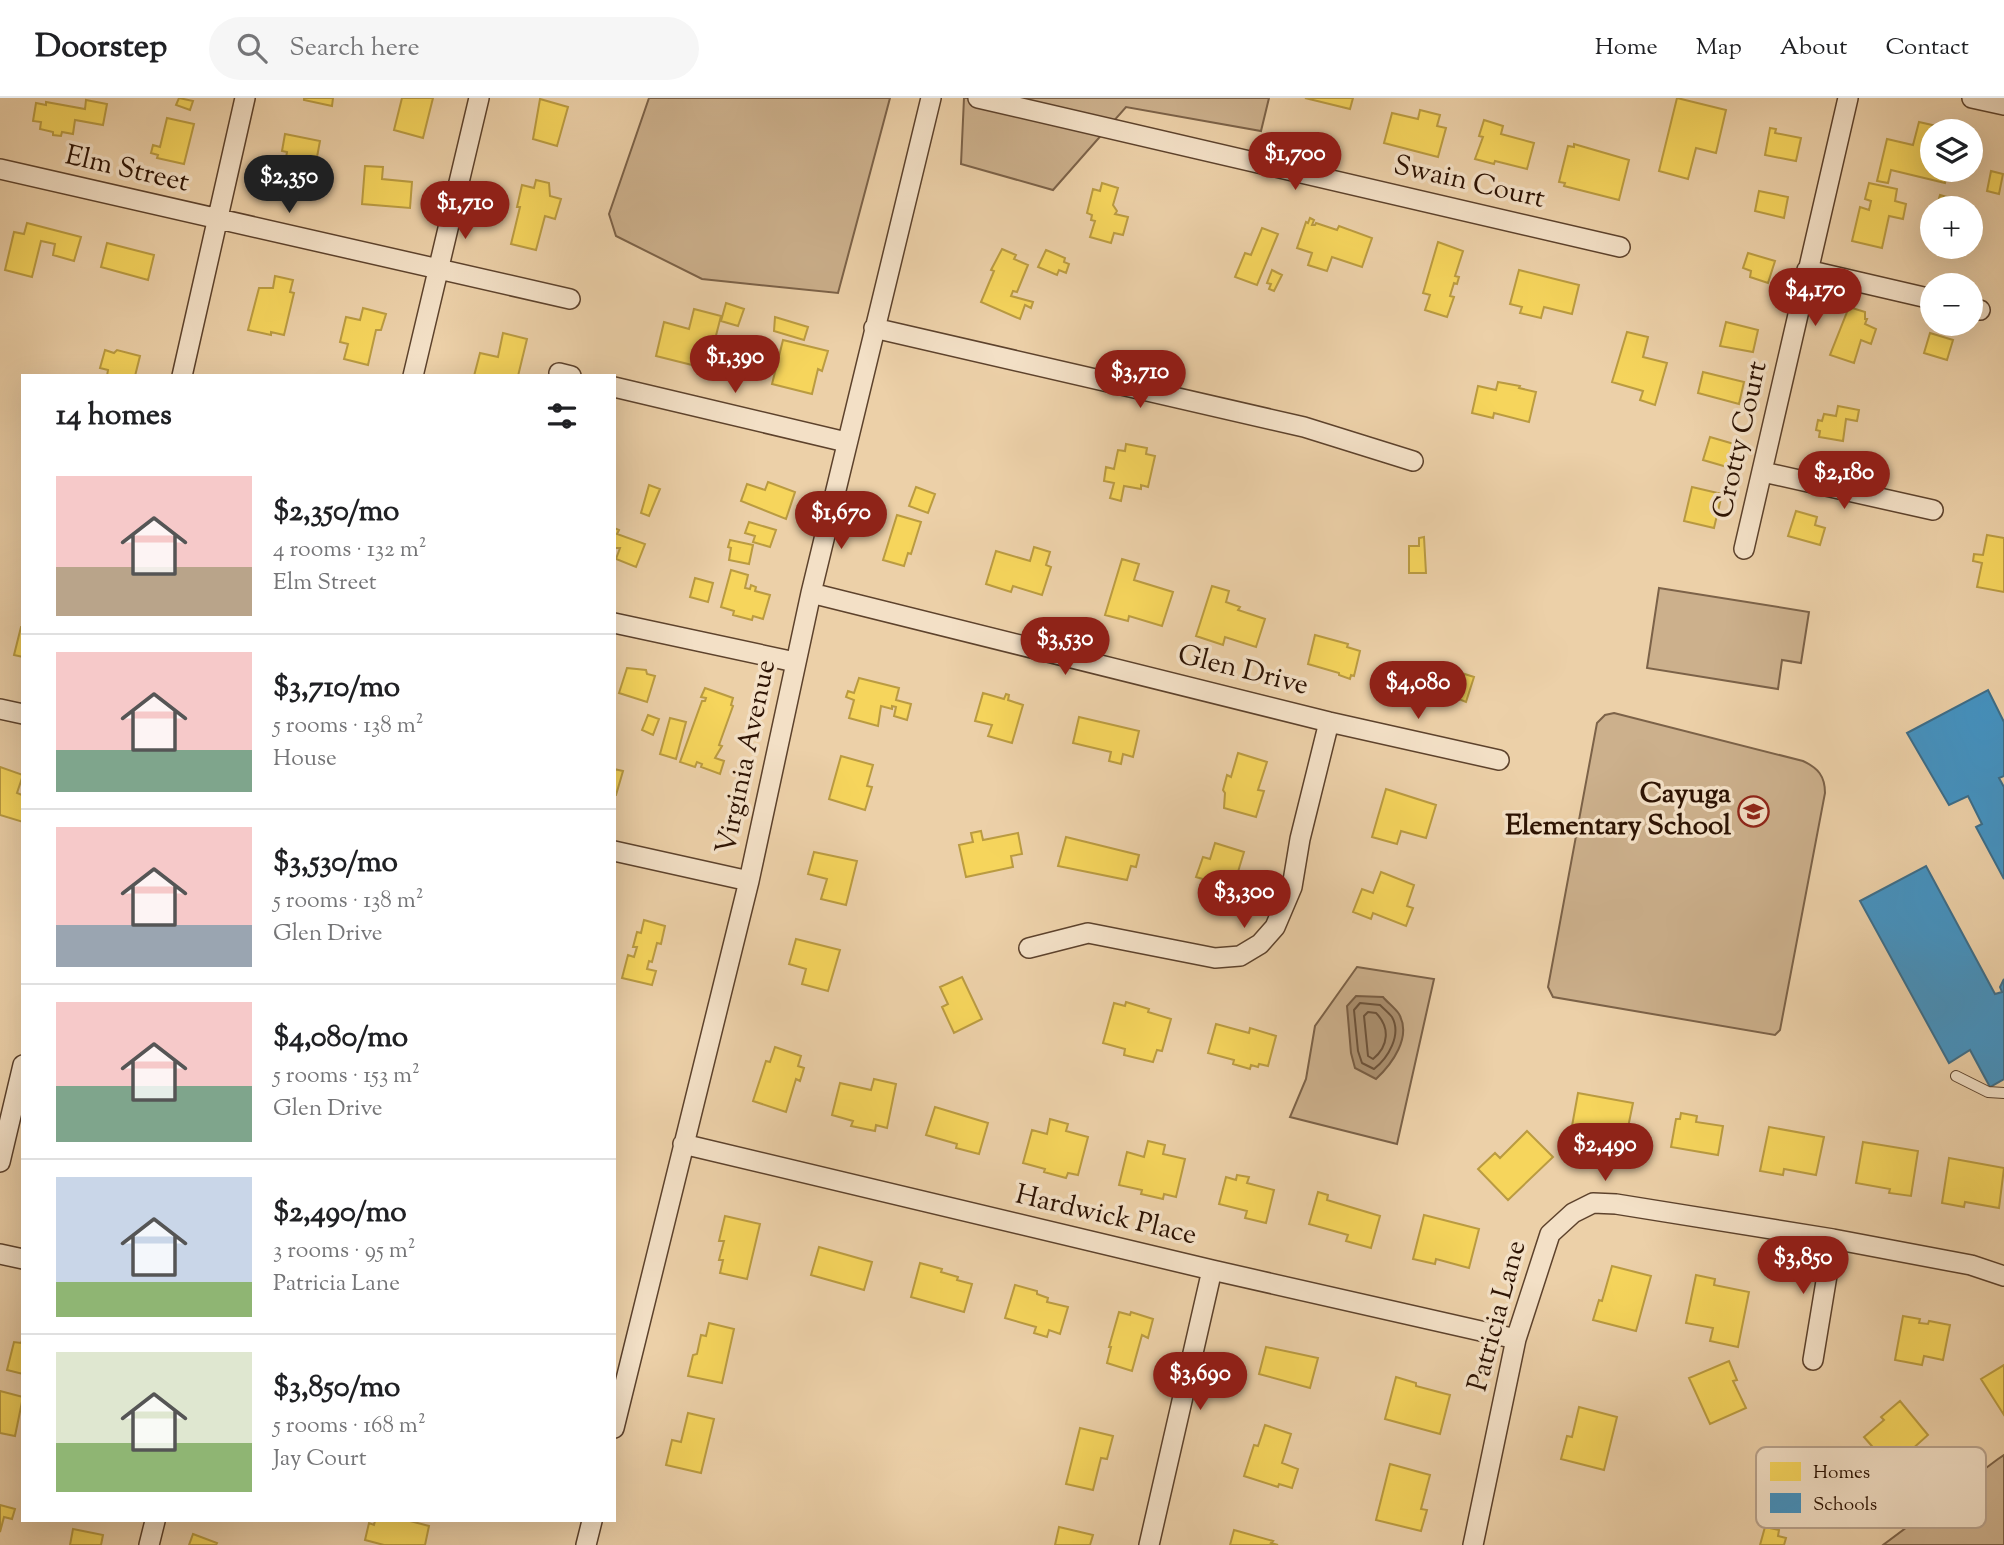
<!DOCTYPE html>
<html lang="en">
<head>
<meta charset="utf-8">
<style>
	:root { --surface:#fff; --page:#f6f6f6; --text:#202124; --muted:#757577; --line:#e0e0e0; --accent:#8f2418 }
	body { margin:0; font-family:"Sorts Mill Goudy",serif; background:var(--page); color:var(--text); height:100vh; display:flex; flex-direction:column; font-size:26px; white-space:nowrap }
	* { box-sizing:border-box; margin:0 }
	p { font-size:23px; color:var(--muted) }
	.icon { flex:none; width:38px; height:38px; fill:none; stroke:currentColor; stroke-width:2; stroke-linecap:round; stroke-linejoin:round }
	.map { position:relative; flex:1; overflow:hidden }
	.details { position:absolute; left:21px; top:276px; width:595px; height:1148px; display:flex; flex-direction:column; background:var(--surface); border-radius:0px; box-shadow:0 7px 28px #0002 }
	.details>* { flex:none }
	.fabs { position:absolute; left:1920px; top:21px; display:grid; gap:14px }
	.fabs a { display:grid; place-items:center; width:63px; height:63px; border-radius:50%; background:var(--surface); box-shadow:0 7px 28px #0002; font-size:35px }
	.price { position:absolute; translate:-50% -60px; padding:0 16px; border-radius:24px; background:var(--accent); color:#fff; font-size:23px; line-height:46px; filter:drop-shadow(0 2px 4px #0008) }
	.price::after { content:''; position:absolute; left:50%; top:42px; width:21px; height:16px; margin-left:-10px; background:inherit; clip-path:polygon(0 0,100% 0,50% 100%) }
	.price.current { background:#222; color:#fff }
	ul { padding:0; list-style:none }
	li { display:flex; align-items:center; gap:21px; height:175px; padding:0 35px }
	li+li { border-top:2px solid var(--line) }
	li span { display:grid; place-items:center; flex:none; width:196px; height:140px; border-radius:0px; color:#555 }
	li>.icon { margin-inline-start:auto }
	span .icon { width:84px; height:84px; fill:#fffc; stroke-width:1 }
	li b { font-size:30px }
	h2 { display:flex; justify-content:space-between; align-items:center; height:84px; padding:0 35px; font-size:30px }
	header { display:flex; align-items:center; gap:42px; box-sizing:border-box; height:98px; padding:0 35px; background:var(--surface); border-bottom:2px solid var(--line) }
	header strong { font-size:33px }
	nav { display:flex; gap:38px; margin-inline-start:auto; font-size:24px }
	.search { width:490px; height:63px; background:var(--page); display:flex; align-items:center; gap:18px; box-sizing:border-box; padding:0 24px; border-radius:38px; color:var(--muted); font-size:26px }
	.map>svg:first-child { display:block }
</style>
</head>
<body>
<header>
<strong>Doorstep</strong>
<div class="search"><svg class="icon" aria-label="search" viewBox="0 0 24 24"><circle cx="10" cy="10" r="6"/><path d="M15 15l6 6"/></svg>Search here</div>
<nav><a>Home</a><a>Map</a><a>About</a><a>Contact</a></nav>
</header>
<div class="map">
<svg width="2004" height="1447" viewBox="0 0 2004 1447">
	<rect width="100%" height="100%" fill="#ecd0a8"/>
	<filter id="stains"><feTurbulence type="fractalNoise" baseFrequency=".00286" numOctaves="4"/><feColorMatrix values="0 0 0 0 .2 0 0 0 0 .09 0 0 0 0 .02 0 0 0 .5 -.17"/></filter>
	<radialGradient id="worn" r=".72"><stop offset=".6" stop-color="#630" stop-opacity="0"/><stop offset="1" stop-color="#630" stop-opacity=".3"/></radialGradient>
	<path fill="#ccb08c" stroke="#7c6248" stroke-width="2" d="M649,0h241l-52,195 -136,-14 -86,-43 -7,-22z
		M964,0h305l-8,33 -135,-24 -73,83 -92,-26z
		M1659,490l150,24 -8,51 -19,-3 -4,29 -131,-21z
		M1614,615l189,48c15,7 22,15 22,32l-45,237 -5,5 -222,-38 -5,-10 49,-264 8,-8z
		M1357,869l77,12 -37,165 -107,-27 16,-38 9,-53z
		M2004,1357v90h-121l115,-86z"/>
	<path fill="#ab9070" stroke="#795e44" stroke-width="2" d="M1356,898l27,1c5,6 12,11 16,17 13,23 -7,50 -23,65l-21,-11 -4,-15 -4,-47z"/>
	<path fill="#f6d55c" stroke="#ba9b41" stroke-width="2" d="M179,0l14,3 -3,9 -14,-5z
		M304,0h29l-1,8 -28,-6z
		M402,0h31l-10,40 -29,-8z
		M1305,0h48l-3,11z
		M1677,0l49,12 -10,43 -20,-5 -8,31 -29,-8z
		M540,1l28,8 -11,39 -24,-7z
		M86,2l21,4 -4,21 -28,-5 -2,14 -11,-2 -1,4 -8,-1v-3l-13,-3 1,-7 -8,-1 3,-18 10,2v-3l39,7z
		M1420,12l20,5 -3,11 9,2 -8,29 -54,-14 8,-30 26,6z
		M167,20l27,6 -10,40 -27,-6 1,-3 -7,-2 2,-8 7,2z
		M1484,22l19,6 -2,8 33,9 -7,26 -32,-8 -1,3 -19,-5 8,-22 -4,-1z
		M1919,24l31,7 -1,2h-17v39h16l-3,13 -54,-13 -3,13 -11,-2 10,-42 26,6z
		M1770,30l6,1 -1,4 26,5 -5,23 -31,-6z
		M285,36l35,7 -6,32 13,2 -4,20 -42,-8 6,-35 -5,-1z
		M1574,46l55,16 -10,40 -55,-14 1,-3 -6,-1 9,-36 6,1z
		M365,68l18,1 -1,12 30,3 -2,26 -48,-4z
		M1991,73l12,3 -4,20 -12,-3z
		M536,82l13,3 1,13 11,3 -6,20 -10,-3 -9,34 -25,-6 9,-37h-3l5,-22 12,3z
		M1102,85l16,5 -5,17 4,6 -2,3 13,3 -5,18 -9,-2 -3,10 -21,-6 5,-16 -4,-1 1,-5 -5,-2 6,-24 7,2z
		M1869,85l28,6 -2,12 11,3 -3,15 -14,-3 -7,32 -30,-7 8,-34 9,3 2,-9 -6,-2z
		M1759,93l29,6 -4,21 -29,-7z
		M1940,97l28,8 -2,5h-20l-9,-3z
		M1310,120l4,2 -2,5h3l1,-2 21,7 2,-4 33,12 -10,29 -30,-10 -5,14 -19,-6 4,-12 -15,-5 9,-26 2,1z
		M27,125l54,14 -7,24 -21,-6 2,-11 -14,-3 -9,36 -27,-7 9,-38 10,2z
		M1262,130l16,6 -21,51 -22,-8 10,-24 6,2z
		M1438,144l25,9 -8,25 4,1 -2,7 -3,-1 -4,13 4,1 -7,20 -22,-7 5,-15 -7,-2z
		M107,145l47,12 -6,25 -47,-13z
		M1002,151l14,6 -2,4 14,6 -11,27 -4,-1 -2,5 22,6 -2,6 -6,-3 -5,14 -39,-17 13,-31 -3,-1z
		M1046,152l19,8 -1,4 5,2 -3,9 -7,-3 -2,5 -19,-8z
		M1748,155l27,8 -7,22 -18,-6 1,-6 -8,-3z
		M1272,172l10,5 -8,16 -5,-2 2,-5 -4,-1z
		M1519,172l60,15 -7,29 -28,-7 -3,11 -21,-5 2,-6 -12,-3z
		M275,178l18,4 -3,12 4,1 -10,42 -13,-3v3l-23,-5 11,-42h14z
		M726,205l18,6 -6,17 -17,-5z
		M1849,209l16,5v7h2l-2,5 11,5 -5,15 -10,-4 -7,23 -24,-8z
		M363,210l23,6 -5,16h-5l-8,35 -24,-6 4,-15 -8,-2 6,-25 14,3z
		M694,211l27,7 -11,43 5,1 -3,10 -56,-14 8,-34 25,7z
		M775,219l33,10 -4,13 -30,-9z
		M1726,224l32,8 -5,22 -33,-6z
		M1627,234l21,5 -5,20 24,6 -12,42 -15,-5 3,-9 -31,-9z
		M503,235l24,6 -9,37h-44l6,-23 18,4z
		M1930,235l23,7 -6,20 -23,-7z
		M783,242l45,11 -6,20 -4,-2 -6,25 -40,-10z
		M105,252l9,3 3,-3 23,6 -5,20h-28l1,-6 -8,-2z
		M1703,274l41,10 -5,22 -41,-11z
		M1498,284l22,4 -1,2 17,4 -7,30 -35,-9 -1,5 -21,-5 6,-27 18,4z
		M1838,308l21,4 -2,11 -11,-2 -3,22 -24,-4 1,-6 -4,-1 2,-10 4,1 2,-7 12,2z
		M1710,339l24,7 -7,23 -24,-7z
		M1126,346l21,4 -1,6 9,2 -7,31 -7,-2v4l-17,-3 -3,15 -11,-3 4,-15 -10,-2 2,-14 8,2 4,-19 7,1z
		M768,384l27,10 -9,27 -45,-18 6,-17 18,6z
		M649,387l11,4 -11,27 -8,-3z
		M916,389l19,7 -7,19 -19,-7z
		M1692,389l30,7 -8,34 -30,-7z
		M1796,413l21,6 -2,8 10,3 -5,17 -32,-9z
		M897,417l24,7 -10,32 -3,-1 -4,13 -21,-6z
		M749,424l27,8 -6,17 -17,-5 2,-6 -10,-3z
		M614,430l5,2 -2,4 28,10 -9,23 -20,-8 4,-11h-6z
		M1987,437l17,3v54l-27,-5 5,-24 -9,-2 1,-7 9,1z
		M1424,439l2,36h-17v-27h10v-8z
		M730,442l23,5 -4,19 -20,-4 2,-12 -3,-1z
		M1034,449l16,5 -4,13 5,2 -9,28 -29,-9 -2,6 -25,-8 10,-33 34,10z
		M1122,461l17,5 -5,16 39,12 -11,34 -33,-10 -1,5 -23,-6z
		M731,472l17,5 -3,13 5,1 1,-4 5,2 -1,4 15,4 -7,24 -10,-3 -1,4 -19,-5 1,-4 -13,-4z
		M695,480l18,5 -5,19 -18,-5z
		M1212,488l17,5 -3,11 14,5 -2,3 27,9 -9,28 -31,-10 -2,8 -27,-9z
		M21,529h2v30l-9,-2z
		M1315,537l33,9 -1,3 13,4 -6,25 -3,-1 -1,4 -11,-4v-2l-31,-9z
		M1430,565l44,14 -8,25 -12,-5 -1,4 -32,-11z
		M627,570l19,2 1,4 8,2 -8,26 -28,-9z
		M859,580l40,10 -3,12 15,4 -4,16 -13,-4 2,-9 -4,-1v3l-11,-3 -3,20 -29,-8 5,-18 -8,-3 2,-6 6,2z
		M705,590l28,10 -2,7 2,1 -14,39 3,1 -7,12 9,3 -4,13 -19,-7 1,-3 -5,-2 -2,5 -15,-5 22,-61h3l1,-3 -5,-1z
		M983,595l21,6 2,-5 3,1 -1,5 15,5 -11,38 -24,-7 4,-11 -17,-4z
		M648,617l11,4 -6,16 -11,-5z
		M1079,619l60,14 -6,26 -10,-3 -2,10 -12,-3 2,-9 -38,-9z
		M670,620l16,4 -10,37 -16,-5z
		M1238,655l29,9 -9,28 6,1 -8,26 -32,-9 1,-15 -2,-3 4,-15 4,2z
		M841,658l32,9 -6,21 5,1 -7,23 -36,-11z
		M0,669l23,8 -6,18 5,2 1,27 -23,-7z
		M614,671l9,2 -7,24h-2z
		M1386,691l50,16 -10,33 -25,-7 -4,13 -25,-7z
		M981,733l2,9 35,-7 4,21 -11,2 2,11 -47,10 -7,-32 14,-3 -2,-9z
		M1066,739l73,18 -3,12 -5,-1 -4,14 -69,-14z
		M1215,745l29,9 -10,33 5,1 -7,22 -31,-10 5,-18 -10,-3 7,-20 7,2z
		M814,754l43,9 -11,44 -25,-6 6,-20 -19,-5z
		M1381,774l33,13 -7,21 6,2 -7,18 -33,-13 -2,6 -18,-7 9,-23 11,4z
		M644,822l21,6 -4,18 -4,-1 -5,19 -3,-1 -2,8 9,2 -4,14 -30,-7 6,-23 6,2 3,-10h-4l4,-15 4,1z
		M796,841l44,11 -12,41 -26,-7 4,-15 -17,-5z
		M962,879l20,42 -28,14 -12,-26 6,-3 -8,-17z
		M1126,904l23,7 -1,3 23,7 -9,32 -5,-1 -4,12 -29,-7 1,-6 -22,-6 11,-40 11,3z
		M1216,926l33,9 1,-5 26,8 -8,30 -9,-2 -1,3 -7,-2 -1,4 -17,-5 1,-4 -26,-7z
		M775,949l26,9 -3,10 6,2 -4,13 -4,-2 -10,33 -33,-11 13,-40 4,1z
		M874,981l22,5 -9,44 -11,-3 -1,6 -24,-5 2,-5 -21,-6 8,-32 31,7z
		M1578,995l55,10 -8,39 -33,-6 -1,5 -21,-4z
		M935,1009l53,16 -9,31 -23,-6 1,-4 -31,-9z
		M1681,1015l16,3 -1,6 27,4 -5,29 -47,-8 5,-28h4z
		M1050,1021l18,5 -2,7 22,6 -10,38 -10,-2 -2,5 -22,-6 1,-3 -22,-6 9,-33 15,4z
		M1769,1029l55,10 -8,38 -32,-6 -1,6 -23,-4z
		M1527,1033l26,26 -45,43 -30,-31 17,-16 5,5z
		M1148,1043l17,4 -2,9 22,5 -9,38 -12,-3 -1,5 -22,-5 1,-4 -23,-5 8,-33 17,5z
		M1863,1044l55,9 -7,45 -22,-3 1,-4 -34,-6z
		M1949,1060l55,10 -5,40 -34,-6 -1,5 -22,-4z
		M1237,1077l12,2 -2,6 27,7 -8,33 -21,-5 2,-7 -28,-7 7,-27 10,3z
		M1318,1094l10,3 -1,5 53,16 -9,32 -25,-7 2,-6 -39,-11z
		M1424,1117l55,14 -10,39 -33,-9 -1,5 -22,-5z
		M725,1118l35,8 -13,55 -27,-6 3,-13h-4l5,-19h-5z
		M819,1149l53,15 -8,28 -53,-15z
		M920,1165l22,6 -1,3 17,5 -1,3 15,4 -8,28 -53,-15z
		M1612,1168l39,10 -15,55 -43,-11 6,-20 3,1z
		M1696,1177l19,4 -1,6 35,7 -11,55 -28,-6 3,-13 -27,-5z
		M1015,1187l22,6v3l11,4 -1,4 21,5 -8,27 -11,-4 -2,7 -13,-4 2,-6 -31,-9z
		M1119,1214l11,3 1,-3 22,7 -5,19 -6,-3 -10,36 -25,-8 4,-16h-2z
		M1903,1218l17,3 -1,4 9,1 1,-3 21,4 -7,35 -19,-4 -2,9 -27,-5z
		M709,1225l25,6 -12,54 -34,-7 5,-21 4,-1 4,-19 5,1z
		M23,1240v36l-16,-4 7,-28 7,1z
		M1266,1249l52,11 -8,30 -51,-14z
		M1729,1263l8,19 -4,1 13,27 -36,16 -21,-46z
		M2004,1267v50l-23,-36z
		M1396,1279l20,6v3l34,9 -10,39 -55,-15z
		M0,1293l23,6 -8,39 -15,-3z
		M1900,1303l28,34 -37,33 -27,-31 20,-17 -3,-3z
		M1579,1309l38,10 -13,53 -43,-11 6,-23 5,1z
		M688,1315l26,6 -13,54 -35,-8 6,-25 9,2z
		M1265,1327l26,9 -9,29 16,6 -6,19 -13,-4 -1,3 -34,-11 10,-31 4,1z
		M1080,1330l33,8 -6,23 -6,-1 -8,32 -27,-6z
		M1390,1366l40,11 -9,34 6,1 -6,21 -45,-11z
		M0,1407l15,4 -3,10 -8,-2 -4,15z
		M375,1423h35l19,5 -4,19h-41l-19,-5 4,-17 5,2z
		M1059,1429l34,8 -3,10h-35z
		M1765,1429l14,3 -1,6 8,2 -2,7h-24z
		M73,1431l30,6 -2,10h-31z
		M1234,1432l39,11 -2,2 7,2h-48z
		M193,1436l24,9 -1,2h-27z"/>
	<path fill="#4393c3" stroke="#3c6d89" stroke-width="2" d="M1988,592l16,32v54l-5,2 5,9v92l-28,-52 6,-3 -14,-28 -19,9 -42,-72z
		M1926,768l69,128 7,-2 -2,-5 4,-8v100l-14,8 -20,-37 -21,13 -89,-162z"/>
	<g fill="none" stroke-linecap="round" stroke-linejoin="round">
		<path stroke="#6c523a" stroke-width="2" d="M1360,905l20,2c3,3 9,8 12,12 10,18 -4,41 -18,52l-12,-6 -4,-12 -4,-41z
			M1368,914l8,1c14,14 13,33 -3,46l-5,-3 -4,-40z"/>
		<defs>
			<path id="lane" d="M1956,978l32,16 16,1"/>
			<path id="street" d="M978,0l642,149
				M1972,0l32,7
				M0,71l570,130
				M1807,172l125,29
				M1970,210l10,2
				M874,230l430,99 109,34
				M559,275l12,3
				M182,278l63,-278
				M413,278l66,-278
				M614,289l232,55
				M1763,374l170,38
				M1744,451l104,-451
				M811,495l518,129 170,38
				M614,525l181,39
				M0,611l23,5
				M614,753l135,30
				M1029,850l59,-15 127,25 25,-2 20,-12 15,-17 17,-40 8,-48 29,-117
				M683,1046l529,126 304,69
				M0,1064l23,-97
				M0,1156l23,5
				M1813,1262l20,-121
				M614,1330l135,-547 62,-288 120,-495
				M149,1447l6,-24
				M586,1447l6,-24
				M1149,1447l63,-275
				M1473,1447l43,-206 34,-105 23,-21 20,-10 23,1 217,35 138,26 33,11"/>
		</defs>
		<use href="#lane" stroke="#5d422c" stroke-width="12"/>
		<use href="#street" stroke="#5d422c" stroke-width="22"/>
		<use href="#lane" stroke="#f3e0c6" stroke-width="10"/>
		<use href="#street" stroke="#f3e0c6" stroke-width="19"/>
	</g>
	<defs>
		<symbol id="school-ring" viewBox="-11 -11 22 22"><circle r="9.5" fill="#f3e0c6" stroke="#8f2418" stroke-width="1.5"/><path d="M0-5L7-2L0 1L-7-2ZM-4 1L0 2.5L4 1V4Q0 6-4 4Z" fill="#8f2418"/></symbol>
	</defs>
	<g fill-rule="evenodd">
		<use href="#school-ring" x="1736" y="696" width="35" height="35"/>
	</g>
	<g text-anchor="middle" dominant-baseline="central" stroke-width="7" stroke-linejoin="round" paint-order="stroke">
		<g font-size="28" fill="#2d1303" stroke="#f3e0c6">
			<text transform="translate(127 72) rotate(13)">Elm Street</text>
			<text transform="translate(1469 85) rotate(13)">Swain Court</text>
			<text transform="translate(1741 342) rotate(-77)">Crotty Court</text>
			<text transform="translate(1243 573) rotate(14)">Glen Drive</text>
			<text transform="translate(747 659) rotate(-78)">Virginia Avenue</text>
			<text transform="translate(1106 1118) rotate(13)">Hardwick Place</text>
			<text transform="translate(1498 1218) rotate(-75)">Patricia Lane</text>
		</g>
		<g font-size="28" font-weight="bold" fill="#2d1303" stroke="#f3e0c6" text-anchor="end">
			<text x="1731" y="697">Cayuga<tspan x="1731" dy="32">Elementary School</tspan></text>
		</g>
	</g>
	<rect x="1756" y="1349" width="230" height="81" rx="10" fill="#f3e0c6" stroke="#b8a28c" stroke-width="2"/>
	<rect x="1770" y="1364" width="31" height="19" fill="#f6d55c"/>
	<rect x="1770" y="1395" width="31" height="20" fill="#4393c3"/>
	<g font-size="19" fill="#2d1303">
		<text x="1813" y="1380">Homes</text>
		<text x="1813" y="1412">Schools</text>
	</g>
	<rect width="100%" height="100%" filter="url(#stains)"/>
	<rect width="100%" height="100%" fill="url(#worn)"/>
</svg>
<div class="fabs">
<a><svg class="icon" aria-label="layers" viewBox="0 0 24 24"><path d="M12 4l9 5-9 5-9-5zM3 14l9 5 9-5"/></svg></a>
<a>+</a>
<a>−</a>
</div>
<b class="price" style="left:1295px;top:94px">$1,700</b>
<b class="price current" style="left:289px;top:117px">$2,350</b>
<b class="price" style="left:465px;top:143px">$1,710</b>
<b class="price" style="left:1815px;top:230px">$4,170</b>
<b class="price" style="left:735px;top:297px">$1,390</b>
<b class="price" style="left:1140px;top:312px">$3,710</b>
<b class="price" style="left:1844px;top:413px">$2,180</b>
<b class="price" style="left:841px;top:453px">$1,670</b>
<b class="price" style="left:1065px;top:579px">$3,530</b>
<b class="price" style="left:1418px;top:623px">$4,080</b>
<b class="price" style="left:1244px;top:832px">$3,300</b>
<b class="price" style="left:1605px;top:1085px">$2,490</b>
<b class="price" style="left:1803px;top:1198px">$3,850</b>
<b class="price" style="left:1200px;top:1314px">$3,690</b>
<section class="details">
<h2>14 homes<svg class="icon" aria-label="filters" viewBox="0 0 24 24"><path d="M4 7h16M4 17h16"/><circle cx="9" cy="7" r="2"/><circle cx="15" cy="17" r="2"/></svg></h2>
<ul>
<li><span style="background:linear-gradient(#f6c9c9 65%,#b9a48a 0)"><svg class="icon" aria-label="home" viewBox="0 0 24 24"><path d="M3 11l9-7 9 7M6 9v11h12V9"/></svg></span><div><b>$2,350/mo</b><p>4 rooms · 132 m²</p><p>Elm Street</p></div></li>
<li><span style="background:linear-gradient(#f6c9c9 70%,#7fa58c 0)"><svg class="icon" aria-label="home" viewBox="0 0 24 24"><path d="M3 11l9-7 9 7M6 9v11h12V9"/></svg></span><div><b>$3,710/mo</b><p>5 rooms · 138 m²</p><p>House</p></div></li>
<li><span style="background:linear-gradient(#f6c9c9 70%,#9aa5b1 0)"><svg class="icon" aria-label="home" viewBox="0 0 24 24"><path d="M3 11l9-7 9 7M6 9v11h12V9"/></svg></span><div><b>$3,530/mo</b><p>5 rooms · 138 m²</p><p>Glen Drive</p></div></li>
<li><span style="background:linear-gradient(#f6c9c9 60%,#7fa58c 0)"><svg class="icon" aria-label="home" viewBox="0 0 24 24"><path d="M3 11l9-7 9 7M6 9v11h12V9"/></svg></span><div><b>$4,080/mo</b><p>5 rooms · 153 m²</p><p>Glen Drive</p></div></li>
<li><span style="background:linear-gradient(#c9d6e8 75%,#8fb573 0)"><svg class="icon" aria-label="home" viewBox="0 0 24 24"><path d="M3 11l9-7 9 7M6 9v11h12V9"/></svg></span><div><b>$2,490/mo</b><p>3 rooms · 95 m²</p><p>Patricia Lane</p></div></li>
<li><span style="background:linear-gradient(#dfe7d0 65%,#8fb573 0)"><svg class="icon" aria-label="home" viewBox="0 0 24 24"><path d="M3 11l9-7 9 7M6 9v11h12V9"/></svg></span><div><b>$3,850/mo</b><p>5 rooms · 168 m²</p><p>Jay Court</p></div></li>
</ul>
</section>
</div>
</body>
</html>
